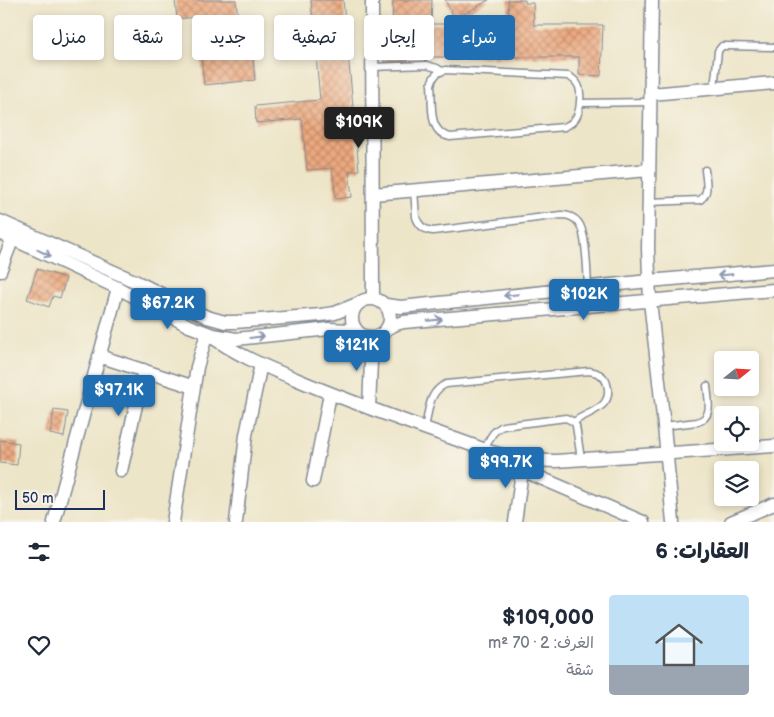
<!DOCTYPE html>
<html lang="ar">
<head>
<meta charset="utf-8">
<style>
	:root { --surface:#fff; --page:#f2f2f3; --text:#1f2937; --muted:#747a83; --accent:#1f6fb2 }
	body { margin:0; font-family:"Balsamiq Sans","Playpen Sans Arabic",sans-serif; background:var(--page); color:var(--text); direction:rtl; height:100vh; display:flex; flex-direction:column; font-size:19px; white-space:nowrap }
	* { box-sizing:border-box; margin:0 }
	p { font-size:16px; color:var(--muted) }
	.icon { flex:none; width:28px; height:28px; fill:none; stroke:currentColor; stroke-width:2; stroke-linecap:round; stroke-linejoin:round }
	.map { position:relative; height:522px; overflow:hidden; direction:ltr }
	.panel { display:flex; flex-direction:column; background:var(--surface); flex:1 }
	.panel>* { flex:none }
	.hud { position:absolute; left:15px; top:15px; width:500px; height:45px; direction:rtl; display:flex; gap:10px }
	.needle { width:32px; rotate:72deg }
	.buttons { position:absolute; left:714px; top:351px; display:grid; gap:10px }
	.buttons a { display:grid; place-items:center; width:45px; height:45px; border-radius:5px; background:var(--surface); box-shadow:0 2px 8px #0003; font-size:25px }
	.scale { position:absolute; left:15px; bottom:12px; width:90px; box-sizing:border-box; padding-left:5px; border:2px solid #1b2f5e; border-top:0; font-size:14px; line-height:18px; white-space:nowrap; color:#1b2f5e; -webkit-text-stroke:4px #f7f3e8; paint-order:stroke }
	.price { position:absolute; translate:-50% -42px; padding:0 11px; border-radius:5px; background:var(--accent); color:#fff; font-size:16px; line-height:32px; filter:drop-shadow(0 1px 2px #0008) }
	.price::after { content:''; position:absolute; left:50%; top:30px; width:15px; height:11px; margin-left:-8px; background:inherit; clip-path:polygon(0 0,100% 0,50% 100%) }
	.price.on { background:#222; color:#fff }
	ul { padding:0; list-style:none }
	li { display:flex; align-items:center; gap:15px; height:125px; padding:0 25px }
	li span { display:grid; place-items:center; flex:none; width:140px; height:100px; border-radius:5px; color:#555 }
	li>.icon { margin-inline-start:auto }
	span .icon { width:60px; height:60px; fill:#fffc; stroke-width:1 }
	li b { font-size:21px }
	h2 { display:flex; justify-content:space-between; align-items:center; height:60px; padding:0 25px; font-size:21px }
	.chip { padding:0 18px; border-radius:5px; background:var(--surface); box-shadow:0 2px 8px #0003; font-size:18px; line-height:45px }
	.chip.on { background:var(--accent); color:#fff }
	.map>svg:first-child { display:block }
</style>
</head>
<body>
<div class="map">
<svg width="774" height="522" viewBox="0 0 774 522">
	<defs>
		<pattern id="building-cross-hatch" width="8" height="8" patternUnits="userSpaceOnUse" patternTransform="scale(1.25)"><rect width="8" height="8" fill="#eda97f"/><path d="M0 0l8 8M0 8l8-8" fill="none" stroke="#bf8a6b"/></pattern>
	</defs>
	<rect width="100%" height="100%" fill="#f7f3e8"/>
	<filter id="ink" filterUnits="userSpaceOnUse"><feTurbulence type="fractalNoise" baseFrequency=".02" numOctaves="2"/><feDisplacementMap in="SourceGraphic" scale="10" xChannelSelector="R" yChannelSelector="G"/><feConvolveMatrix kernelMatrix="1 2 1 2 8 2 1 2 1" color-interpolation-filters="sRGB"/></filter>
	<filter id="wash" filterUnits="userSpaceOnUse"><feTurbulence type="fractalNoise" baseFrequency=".0096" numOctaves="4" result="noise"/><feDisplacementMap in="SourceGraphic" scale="20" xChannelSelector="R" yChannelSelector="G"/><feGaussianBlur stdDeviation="1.12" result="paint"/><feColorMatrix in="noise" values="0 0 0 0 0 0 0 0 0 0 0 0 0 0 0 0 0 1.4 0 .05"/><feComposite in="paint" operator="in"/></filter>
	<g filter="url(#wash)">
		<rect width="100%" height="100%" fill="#ede5c8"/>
		<g id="blocks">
			<path fill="url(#building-cross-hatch)" d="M175,0h61l2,18 15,-2 2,22 -4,1 4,41 -51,5 -7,-68 -20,2z
				M311,0h32l16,170 -10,1 3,26 -16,2 -4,-31 -25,2 -5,-51 -46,4 -1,-17 65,-6z
				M393,0h39l-1,24h78l-1,-24h17v3h8l1,22h69l-2,51 -22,-1v-18h-172v4l-23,1v-18l-4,1v-15l12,-1z
				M445,0h44l-34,19z
				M37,269l29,9 -6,20 -7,-2 -4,11 -22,-8z
				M54,410l14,2 -4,25 -14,-3z
				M0,440l19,3 -2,22 -17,-2z"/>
		</g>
	</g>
	<g filter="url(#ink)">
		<use href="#blocks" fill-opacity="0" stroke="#848a93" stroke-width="1"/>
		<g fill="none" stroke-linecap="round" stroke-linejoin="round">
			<defs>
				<path id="service" d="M372,67l54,-2 11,3 5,3
					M446,70l122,6c12,6 13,14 12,26 -1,13 -4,20 -16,25l-114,10c-23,-5 -17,-33 -19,-52 2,-9 6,-13 15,-15z
					M714,89l4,-38 4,-5h4l48,1
					M580,103l70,-1
					M414,190l2,27c3,9 8,13 17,14l128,-16c7,0 13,2 17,7 9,10 9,51 10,65
					M649,202l51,-2c10,-7 6,-19 5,-30
					M664,426l33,-4c17,-4 11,-23 10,-36
					M425,428c4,-17 3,-36 21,-44l143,-13c8,1 16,5 18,13 7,25 -19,27 -33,38
					M485,450c4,-11 7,-19 18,-24l63,-8 8,4 2,4 5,33"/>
				<path id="minor" d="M372,0l1,298
					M652,0l-4,249 2,52 14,125 9,96
					M651,94l123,-11
					M373,194l276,-24
					M0,221l139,62 68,34 18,5h10l86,-7 14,-2 22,-9
					M0,233l118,55 71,38 24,9 23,4 93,-10 20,1 9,2
					M0,271l13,-33
					M352 318a19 19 0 1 1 38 0a19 19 0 1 1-38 0Z
					M386,305l15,2 248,-26 125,-11
					M388,328l8,-4 8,-2 370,-32
					M99,356l95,31
					M369,408l3,-71
					M500,459l22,11 121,52
					M121,471l23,-101
					M313,481l17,-87
					M54,522l64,-234
					M173,522l24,-155 10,-34c27,21 59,34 91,47 63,27 128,48 193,72 21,6 42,9 65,9l218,-15
					M236,522l10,-87 15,-71
					M515,522l8,-58
					M731,522l43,-18"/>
			</defs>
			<use href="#service" stroke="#848a93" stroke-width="9"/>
			<use href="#minor" stroke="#848a93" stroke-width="15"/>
			<use href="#service" stroke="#fff" stroke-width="6"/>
			<use href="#minor" stroke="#fff" stroke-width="12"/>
		</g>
		<defs><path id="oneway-shaft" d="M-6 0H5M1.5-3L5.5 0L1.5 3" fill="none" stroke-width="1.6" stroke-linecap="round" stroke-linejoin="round" transform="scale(1.25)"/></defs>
		<g stroke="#8d97ae">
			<use href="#oneway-shaft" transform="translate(44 253) rotate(26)"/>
			<use href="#oneway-shaft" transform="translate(725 275) rotate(175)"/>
			<use href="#oneway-shaft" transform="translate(511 295) rotate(174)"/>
			<use href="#oneway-shaft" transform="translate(435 320) rotate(-5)"/>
			<use href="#oneway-shaft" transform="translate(257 337) rotate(-7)"/>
		</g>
	</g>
</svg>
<div class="buttons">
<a><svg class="needle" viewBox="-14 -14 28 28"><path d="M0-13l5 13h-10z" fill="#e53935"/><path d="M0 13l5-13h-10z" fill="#747a83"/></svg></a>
<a><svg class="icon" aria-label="locate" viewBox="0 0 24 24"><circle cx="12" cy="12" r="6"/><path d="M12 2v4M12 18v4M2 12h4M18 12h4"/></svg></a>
<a><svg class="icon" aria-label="layers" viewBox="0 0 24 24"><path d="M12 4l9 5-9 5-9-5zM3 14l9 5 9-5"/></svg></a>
</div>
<div class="scale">50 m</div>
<b class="price on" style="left:359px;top:149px">$109K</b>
<b class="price" style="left:584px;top:321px">$102K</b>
<b class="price" style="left:168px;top:330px">$67.2K</b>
<b class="price" style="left:357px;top:372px">$121K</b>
<b class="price" style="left:119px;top:417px">$97.1K</b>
<b class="price" style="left:506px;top:489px">$99.7K</b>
<div class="hud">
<a class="chip on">شراء</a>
<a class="chip">إيجار</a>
<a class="chip">تصفية</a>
<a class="chip">جديد</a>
<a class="chip">شقة</a>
<a class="chip">منزل</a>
</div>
</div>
<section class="panel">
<h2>العقارات: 6<svg class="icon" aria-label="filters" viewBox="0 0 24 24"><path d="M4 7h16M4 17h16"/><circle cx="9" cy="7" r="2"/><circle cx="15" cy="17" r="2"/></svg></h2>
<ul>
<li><span style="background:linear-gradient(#bfe0f5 70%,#9aa5b1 0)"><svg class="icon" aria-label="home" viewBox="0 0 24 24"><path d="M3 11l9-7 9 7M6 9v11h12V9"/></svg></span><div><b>$109,000</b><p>الغرف: 2 · 70 m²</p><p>شقة</p></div><svg class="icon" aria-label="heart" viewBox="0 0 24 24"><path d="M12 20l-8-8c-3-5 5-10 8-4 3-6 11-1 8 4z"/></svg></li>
</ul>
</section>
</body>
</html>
